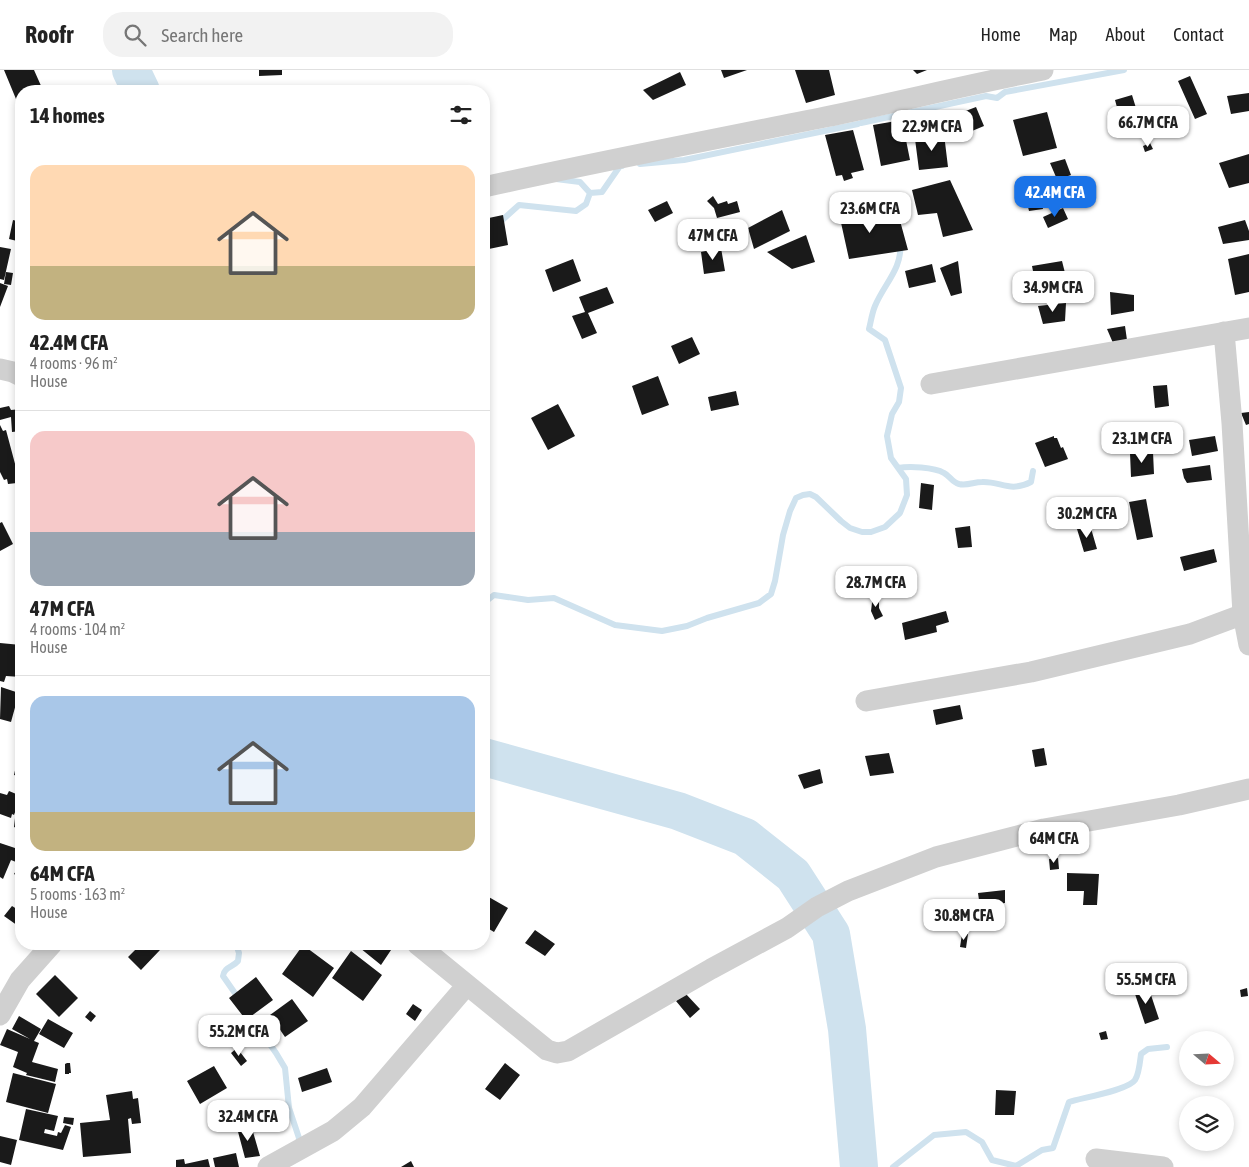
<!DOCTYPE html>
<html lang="en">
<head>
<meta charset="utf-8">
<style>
	:root { --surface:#fff; --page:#f2f2f2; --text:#222; --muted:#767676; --line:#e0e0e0; --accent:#1a73e8 }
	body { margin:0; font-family:"Asap Condensed",sans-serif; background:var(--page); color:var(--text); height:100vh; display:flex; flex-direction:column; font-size:19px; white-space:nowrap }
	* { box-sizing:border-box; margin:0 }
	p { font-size:16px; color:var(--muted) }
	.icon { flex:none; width:28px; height:28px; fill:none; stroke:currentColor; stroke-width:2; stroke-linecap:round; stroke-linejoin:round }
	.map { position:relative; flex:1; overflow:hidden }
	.details { position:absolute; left:15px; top:15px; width:475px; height:865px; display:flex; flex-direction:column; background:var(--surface); border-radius:20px; box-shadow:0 2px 8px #0003 }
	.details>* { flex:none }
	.needle { width:32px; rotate:109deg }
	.tools { position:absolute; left:1179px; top:961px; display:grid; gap:10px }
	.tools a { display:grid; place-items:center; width:55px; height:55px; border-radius:50%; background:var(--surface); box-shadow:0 2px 8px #0003; font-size:25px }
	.price { position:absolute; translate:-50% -42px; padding:0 11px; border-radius:10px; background:#fff; color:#222; font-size:16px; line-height:32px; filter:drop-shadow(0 1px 2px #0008) }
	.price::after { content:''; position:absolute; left:50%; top:30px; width:15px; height:11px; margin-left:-8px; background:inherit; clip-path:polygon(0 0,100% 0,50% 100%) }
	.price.on { background:var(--accent); color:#fff }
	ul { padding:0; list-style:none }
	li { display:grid; align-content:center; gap:10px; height:265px; padding:0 15px }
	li+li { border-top:1px solid var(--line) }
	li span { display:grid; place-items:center; height:155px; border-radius:15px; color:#555 }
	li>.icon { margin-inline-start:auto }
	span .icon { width:90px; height:90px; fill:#fffc; stroke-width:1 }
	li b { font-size:21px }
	h2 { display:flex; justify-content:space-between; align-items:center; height:60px; padding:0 15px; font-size:21px }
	header { display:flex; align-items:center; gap:30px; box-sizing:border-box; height:70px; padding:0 25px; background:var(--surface); border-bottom:1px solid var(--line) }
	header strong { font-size:24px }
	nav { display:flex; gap:28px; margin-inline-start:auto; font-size:18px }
	.search { width:350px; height:45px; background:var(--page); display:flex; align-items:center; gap:12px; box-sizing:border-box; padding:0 18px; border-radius:20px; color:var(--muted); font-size:19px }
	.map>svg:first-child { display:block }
</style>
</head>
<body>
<header>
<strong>Roofr</strong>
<div class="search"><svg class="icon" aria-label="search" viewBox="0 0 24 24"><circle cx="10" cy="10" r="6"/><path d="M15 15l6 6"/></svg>Search here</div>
<nav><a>Home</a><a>Map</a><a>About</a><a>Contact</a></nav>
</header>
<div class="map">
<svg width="1249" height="1097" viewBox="0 0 1249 1097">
	<rect width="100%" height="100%" fill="#fff"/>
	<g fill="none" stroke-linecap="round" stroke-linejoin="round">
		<path stroke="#cfe2ee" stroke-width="6" d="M861,53l125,-27 11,2 8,-6 119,-22
			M640,94l44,-4 174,-36
			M556,109l24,3 10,11
			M590,123l12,-1 18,-26h2
			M499,153l20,-18 57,6 10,-7 4,-11
			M898,398c11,-2 36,-1 46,5 6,3 8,9 15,11 8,2 15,-2 23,-2 19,-1 27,11 49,0l2,-11
			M484,533l10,-8 34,5 26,-2 61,27 47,6 25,-5 20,-8 52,-15 12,-9 4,-13 8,-46 7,-24 6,-13 7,-3 7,-1 6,3 25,24 9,7 12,4h9l14,-5 15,-14 7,-18 -1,-16 -15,-21 -4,-22 5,-22 7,-12 2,-14 -16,-48 -16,-11c2,-8 3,-16 6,-23 9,-22 28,-38 25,-63
			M236,874l3,9 -1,8c-5,6 -14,6 -15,15l16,23
			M246,940l30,43 9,15 4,40 10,30 -1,8
			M893,1097l41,-32 32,-3 16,10 10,18 24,6 26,-16 11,-2 16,-46c12,-4 60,-12 66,-22 4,-6 5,-18 6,-26l7,-5 19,-2"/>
		<path stroke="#cfe2ee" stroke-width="38" d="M131,0l10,21
			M484,687l194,54 67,26 48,38 38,59 16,95 12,138"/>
	</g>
	<path fill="#1a1a1a" d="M4,0h30l8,18 -9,3h-12v5l-5,3z
		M259,0h23v5l-23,1z
		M721,0h26l-23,8z
		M795,0h34l6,25 -29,8z
		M913,0h14l-10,4z
		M680,2l6,13 -33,15 -10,-10z
		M1190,6l17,38 -12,5 -17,-38z
		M1249,23v18l-18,3 -4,-18z
		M1132,25l8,26 -18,5 -7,-26z
		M976,37l8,19 -12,5 -9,-19z
		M1047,42l10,36 -34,8 -10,-36z
		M902,50l8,40 -29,6 -8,-41z
		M1155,52l4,9 -6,3 -3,-9z
		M853,60l11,40 -13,3 2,5 -9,3 -2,-6 -6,1 -11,-41z
		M944,64l4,33 -29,3 -4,-31z
		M1150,73l3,6 -8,3 -2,-6z
		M1249,84v29l-20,5 -10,-25z
		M1065,89l6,16 -3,1 1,4 -10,4 -9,-21z
		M950,110l23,50 -30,7 -6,-24 -19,2 -6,-25z
		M713,126l5,8 9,-3 1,3 9,-3 3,11 -23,6 -3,-10 -7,-7z
		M667,131l6,12 -18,9 -7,-12z
		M1042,133l1,6 -14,2 -1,-4z
		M863,134l6,18 30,-5 9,33 -59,9 -11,-50z
		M1063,138l5,11 -20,9 -5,-11z
		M782,140l8,21 -36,18 -6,-21z
		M503,145l5,30 -24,5v-31z
		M13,150l8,2v20l-12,-3z
		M1245,150l4,11v9l-26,4 -5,-17z
		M806,165l9,27 -23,7 -25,-17z
		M0,177l11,2 -7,31 -4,-1z
		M721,178l4,23 -21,3 -3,-22z
		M1249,184v38l-14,3 -7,-36z
		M573,189l8,22 -28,11 -8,-22z
		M958,191l4,32 -11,3 -11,-28z
		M1062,191l6,24 -31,6 -5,-25z
		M932,194l4,18 -27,6 -4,-17z
		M6,202l7,1 -2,12 -7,-1z
		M1077,202l3,9 -6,1 -3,-8z
		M0,213l8,3 -8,21z
		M607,217l7,16 -26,10 9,20 -15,6 -10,-23 13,-4 -6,-15z
		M1110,222l24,3v16l-23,4z
		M1066,233l-1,18 -22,3 -5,-18z
		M1125,256l2,14 -14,3 -6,-14z
		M692,267l8,17 -21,10 -8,-18z
		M658,306l11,29 -27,10 -10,-29z
		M1167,315l2,21 -14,2 -2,-22z
		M736,321l3,14 -28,6 -3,-14z
		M558,334l17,32 -27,14 -17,-32z
		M9,336l2,4 10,-1v22l-9,1 -1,-15 -11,3v-12z
		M1249,342v12l-3,1 -5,-12z
		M0,355l3,6 3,-1 12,45h3v10l-4,1v-3l-9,1 -1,-5 -3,1 -4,-8z
		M1054,366v2h3l4,10 2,-1 5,12 -23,8 -10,-24z
		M1215,366l3,15 -26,5 -3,-16z
		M1153,382l1,22 -23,3 -1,-24z
		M1210,395l2,15 -25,3 -3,-5 -2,-9z
		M921,413l13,2 -2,25 -13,-2z
		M1146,429l7,38 -16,3 -8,-38z
		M2,452l11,22 -13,7v-28z
		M1090,455l7,24 -13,3 -7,-23z
		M970,456l2,21 -14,1 -3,-20z
		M1214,479l3,13 -33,9 -4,-14z
		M873,525h6v13l4,8 -8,4 -4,-9z
		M946,541l3,11 -13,4 1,6 -32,8 -3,-17z
		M0,573l21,2v32l-15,-1 -2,6 -4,-1z
		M1,617l18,6 -8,29 -11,-3z
		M960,635l3,14 -27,6 -3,-15z
		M20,678h1v29l-7,-2z
		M1044,678l3,17 -12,2 -3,-17z
		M889,683l5,20 -24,3 -5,-20z
		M820,699l3,14 -19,6 -6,-14z
		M9,721l12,5 -7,19 -2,-1 -1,4 -11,-4v-21l7,2z
		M15,748l6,2v10l-7,-3z
		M0,773l21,7 -5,12 -5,-2 -8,19 -3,-2z
		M1058,788l1,11 -9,1 -1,-11z
		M21,793v15l-7,-4z
		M1067,803l32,1 -2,31h-14l1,-14h-17z
		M1005,820v13l-25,4 -2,-14z
		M487,826l21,12 -14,24 -10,-6v-23z
		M12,836l8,5 1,-2v19l-17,-12z
		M535,860l20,14 -10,12 -20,-13z
		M962,864h6l-2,14 -6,-1z
		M141,874h12l7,6 -19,20 -13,-13z
		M363,874h32l-14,21 -21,-17z
		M303,875l31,23 -21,29 -31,-23z
		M351,881l31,24 -19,26 -31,-23z
		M55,905l23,23 -19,19 -23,-23z
		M256,907l17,23 -27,20 -17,-22z
		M1148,916l11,33 -14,5 -11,-33z
		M1247,918l1,8 -7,1 -1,-7z
		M685,923l15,16 -10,9 -14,-17z
		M292,929l16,22 -23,16 -15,-22z
		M413,934l9,6 -7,11 -9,-7z
		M90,941l6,5 -5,6 -6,-5z
		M19,946l22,13 -7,12 5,2 -7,19 26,7 -3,13 -29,-7 1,-2 -14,-6 5,-15 -18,-7 7,-16 23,10 -18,-10z
		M48,949l25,14 -9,15 -25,-14z
		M1106,961l2,8 -7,1 -2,-7z
		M237,978l10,13 -6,5 -10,-13z
		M67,993h3l1,10h-2v1h-4v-10z
		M505,993l15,12 -20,25 -15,-11z
		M214,996l13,22 -27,16 -13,-23z
		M327,998l5,14 -30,10 -4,-14z
		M13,1003l43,11 -8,29 -42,-11z
		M996,1020l20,1 -2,24h-19z
		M132,1021l1,8 5,-1 3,25 -9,1 -1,-6 -3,1 3,34 -48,4 -3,-34 30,-3 -4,-25z
		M26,1039l32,7 -4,15 -9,-2 -1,4 13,3 1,-4 3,1 4,-8 6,2 -8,23 -44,-10z
		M64,1047l10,1 -1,7 -10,-2z
		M251,1055l9,31 -15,2 -8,-30z
		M0,1066l17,4 -6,25 -11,-3z
		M236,1083l3,14h-24l-2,-9z
		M184,1089l1,5 23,-5 2,8h-34v-7z
		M411,1091l3,6h-13z"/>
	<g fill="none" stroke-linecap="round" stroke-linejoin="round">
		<path stroke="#d0d0d0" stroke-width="21" d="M484,117c113,-25 227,-47 341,-70 73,-15 145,-33 218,-47
			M1224,262l8,91 11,191 6,31
			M0,299l13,3 8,4
			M931,314l318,-56
			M866,631l165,-29 159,-38 59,-22
			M417,874l130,106 10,3 11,-2 143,-82 76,-41 30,-21 31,-16 88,-34 108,-28 135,-24 70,-16
			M0,945l20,-35 32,-36
			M1096,1089l67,8
			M268,1097l65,-36 29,-24 105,-122"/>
	</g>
</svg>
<div class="tools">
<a><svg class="needle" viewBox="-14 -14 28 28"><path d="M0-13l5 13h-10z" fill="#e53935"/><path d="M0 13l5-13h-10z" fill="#767676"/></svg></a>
<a><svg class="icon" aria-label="layers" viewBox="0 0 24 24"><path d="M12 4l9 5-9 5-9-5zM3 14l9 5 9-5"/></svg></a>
</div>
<b class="price" style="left:1148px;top:78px">66.7M CFA</b>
<b class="price" style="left:932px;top:82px">22.9M CFA</b>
<b class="price on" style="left:1055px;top:148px">42.4M CFA</b>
<b class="price" style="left:870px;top:164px">23.6M CFA</b>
<b class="price" style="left:713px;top:191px">47M CFA</b>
<b class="price" style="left:1053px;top:243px">34.9M CFA</b>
<b class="price" style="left:1142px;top:394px">23.1M CFA</b>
<b class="price" style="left:1087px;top:469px">30.2M CFA</b>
<b class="price" style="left:876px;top:538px">28.7M CFA</b>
<b class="price" style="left:1054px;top:794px">64M CFA</b>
<b class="price" style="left:964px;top:871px">30.8M CFA</b>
<b class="price" style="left:1146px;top:935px">55.5M CFA</b>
<b class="price" style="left:239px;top:987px">55.2M CFA</b>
<b class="price" style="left:248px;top:1072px">32.4M CFA</b>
<section class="details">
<h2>14 homes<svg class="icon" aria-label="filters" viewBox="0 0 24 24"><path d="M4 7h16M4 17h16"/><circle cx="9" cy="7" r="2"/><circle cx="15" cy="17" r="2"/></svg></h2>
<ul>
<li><span style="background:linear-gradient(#ffd9b3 65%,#c2b280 0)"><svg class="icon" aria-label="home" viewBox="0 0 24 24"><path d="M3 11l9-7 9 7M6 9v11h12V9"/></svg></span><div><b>42.4M CFA</b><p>4 rooms · 96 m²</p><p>House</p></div></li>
<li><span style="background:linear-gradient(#f6c9c9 65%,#9aa5b1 0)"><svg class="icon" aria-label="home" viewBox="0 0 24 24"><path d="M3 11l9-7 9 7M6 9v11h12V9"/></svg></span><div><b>47M CFA</b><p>4 rooms · 104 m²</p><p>House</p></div></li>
<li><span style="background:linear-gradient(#a9c7e8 75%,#c2b280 0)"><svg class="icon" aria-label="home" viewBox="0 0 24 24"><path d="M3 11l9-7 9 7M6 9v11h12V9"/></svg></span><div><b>64M CFA</b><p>5 rooms · 163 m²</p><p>House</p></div></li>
</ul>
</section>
</div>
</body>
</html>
